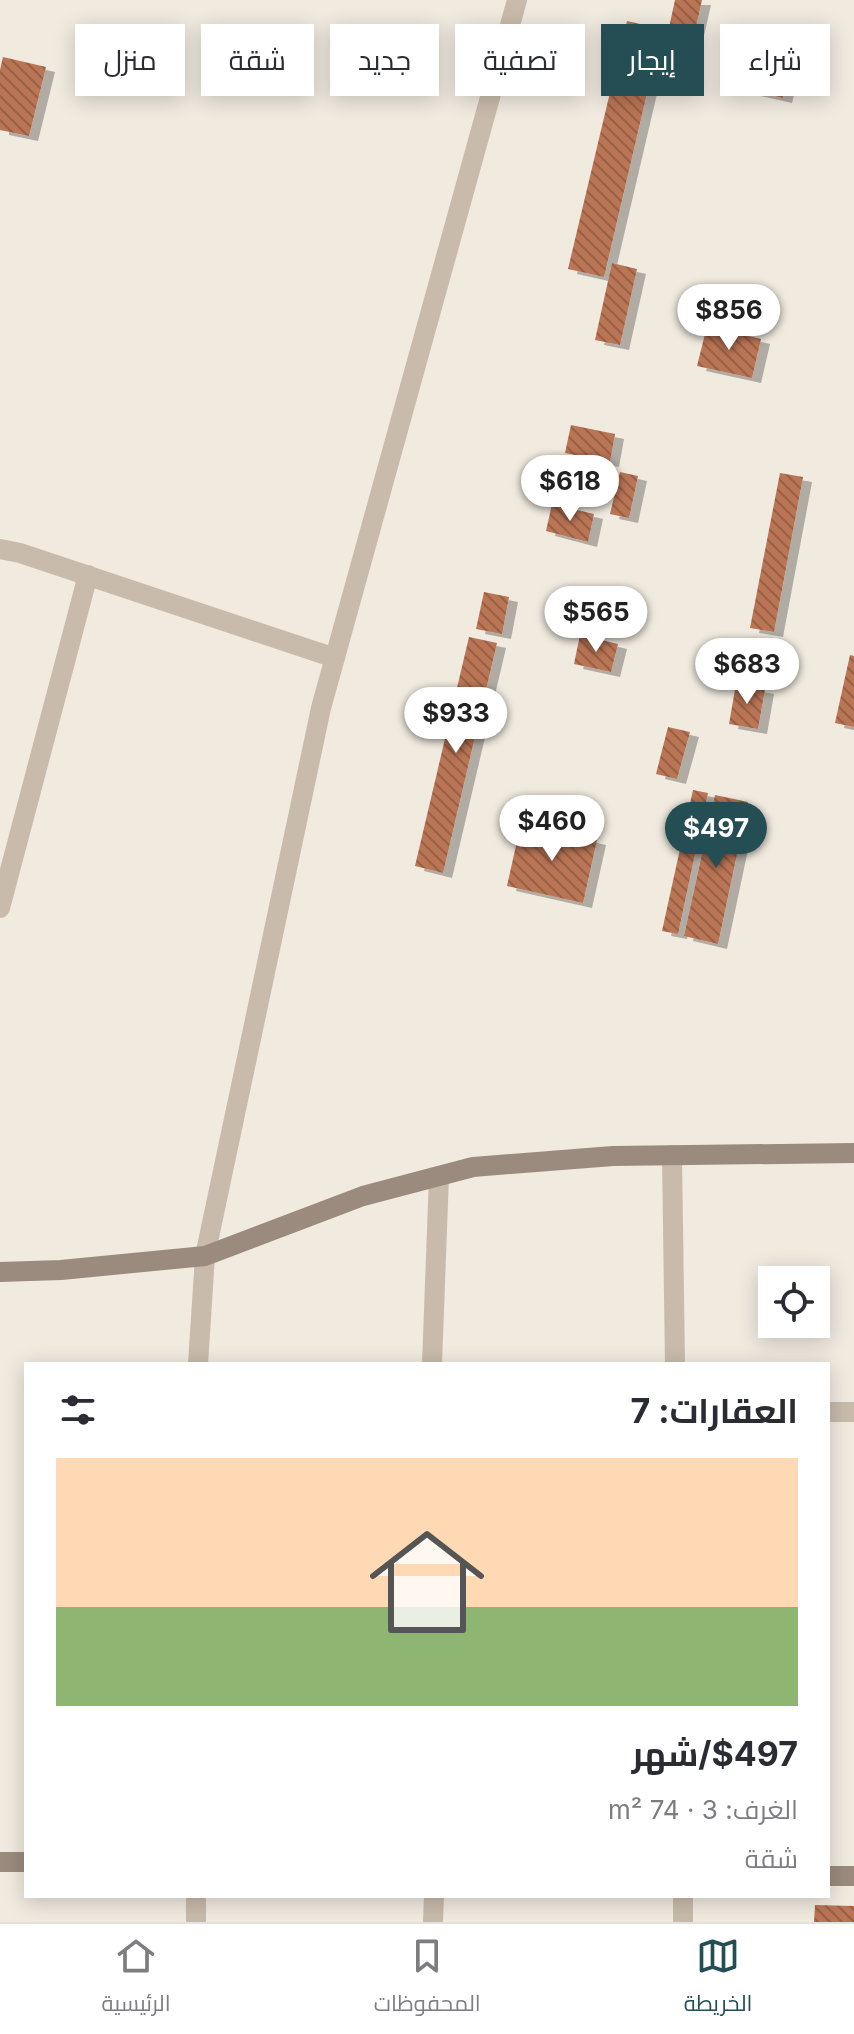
<!DOCTYPE html>
<html lang="ar">
<head>
<meta charset="utf-8">
<style>
	:root { --surface:#fff; --page:#f7f7f7; --text:#2b2b33; --muted:#7c7c81; --line:#e1e1e2; --accent:#244d54 }
	body { margin:0; font-family:Inter,Cairo,sans-serif; background:var(--page); color:var(--text); direction:rtl; height:100vh; display:flex; flex-direction:column; font-size:30px; white-space:nowrap }
	* { box-sizing:border-box; margin:0 }
	p { font-size:26px; color:var(--muted) }
	.icon { flex:none; width:44px; height:44px; fill:none; stroke:currentColor; stroke-width:2; stroke-linecap:round; stroke-linejoin:round }
	.map { position:relative; flex:1; overflow:hidden; direction:ltr }
	.side { position:absolute; left:24px; top:1362px; width:806px; height:536px; display:flex; flex-direction:column; background:var(--surface); border-radius:0px; box-shadow:0 4px 20px #0003; direction:rtl }
	.side>* { flex:none }
	.top-card { position:absolute; left:24px; top:24px; width:806px; height:72px; direction:rtl; display:flex; gap:16px }
	.tools { position:absolute; left:758px; top:1266px; display:grid; gap:16px }
	.tools a { display:grid; place-items:center; width:72px; height:72px; border-radius:0px; background:var(--surface); box-shadow:0 4px 20px #0003; font-size:40px }
	.price { position:absolute; translate:-50% -68px; padding:0 18px; border-radius:28px; background:#fff; color:#222; font-size:26px; line-height:52px; filter:drop-shadow(0 2px 4px #0008) }
	.price::after { content:''; position:absolute; left:50%; top:48px; width:24px; height:18px; margin-left:-12px; background:inherit; clip-path:polygon(0 0,100% 0,50% 100%) }
	.price.current { background:var(--accent); color:#fff }
	ul { padding:0; list-style:none }
	li { display:grid; align-content:center; gap:16px; height:424px; padding:0 32px }
	li+li { border-top:2px solid var(--line) }
	li span { display:grid; place-items:center; height:248px; border-radius:0px; color:#555 }
	li>.icon { margin-inline-start:auto }
	span .icon { width:144px; height:144px; fill:#fffc; stroke-width:1 }
	li b { font-size:34px }
	h2 { display:flex; justify-content:space-between; align-items:center; height:96px; padding:0 32px; font-size:34px }
	.pill { padding:0 28px; border-radius:0px; background:var(--surface); box-shadow:0 4px 20px #0003; font-size:28px; line-height:72px }
	.pill.current { background:var(--accent); color:#fff }
	.menu { display:flex; justify-content:space-around; align-items:center; height:112px; border-top:2px solid var(--line); background:var(--surface); font-size:22px; color:var(--muted) }
	.menu a { display:grid; justify-items:center; gap:4px }
	.menu .current { color:var(--accent) }
	.map>svg:first-child { display:block }
</style>
</head>
<body>
<div class="map">
<svg width="854" height="1922" viewBox="0 0 854 1922">
	<defs>
		<pattern id="building-back-hatch" width="6" height="6" patternUnits="userSpaceOnUse" patternTransform="scale(2)"><rect width="6" height="6" fill="#ba7454"/><path d="M-1 5l2 2M0 0l6 6M5-1l2 2" fill="none" stroke="#986046"/></pattern>
		<filter id="shadow"><feDropShadow dx="9" dy="5" stdDeviation="0" flood-color="#0004"/></filter>
	</defs>
	<rect width="100%" height="100%" fill="#f0eadf"/>
	<path fill="url(#building-back-hatch)" filter="url(#shadow)" d="M675,0h27l-13,57 -25,-6z
		M627,21l35,8 -58,248 -36,-8z
		M740,48l53,12 -10,38 -53,-12z
		M3,57l43,10 -17,69 -29,-6v-60z
		M612,263l25,6 -17,76 -25,-5z
		M707,326l54,13 -9,39 -55,-12z
		M571,425l44,9 -5,28 -45,-9z
		M620,472l18,4 -9,42 -19,-4z
		M780,473l23,4 -29,155 -24,-4z
		M552,504l42,10 -6,28 -42,-11z
		M484,592l25,5 -7,37 -26,-5z
		M580,635l38,9 -7,28 -37,-8z
		M469,637l28,6 -54,230 -28,-7z
		M850,655l4,1v71l-19,-4z
		M736,684l29,5 -7,40 -29,-5z
		M668,727l22,5 -13,47 -21,-5z
		M693,790l15,3 -30,141 -16,-3z
		M715,795l33,7 -30,142 -34,-8z
		M521,823l76,17 -14,63 -76,-17z
		M815,1905l39,1v16h-40z"/>
	<g fill="none" stroke-linecap="round" stroke-linejoin="round">
		<path stroke="#c8bbac" stroke-width="20" d="M0,549l20,4 315,105
			M0,908l88,-333
			M672,1155l3,209
			M198,1364l7,-108 116,-548 196,-708
			M432,1364l7,-188
			M828,1412h26
			M196,1896v26
			M433,1922l1,-26
			M683,1922v-26"/>
		<path stroke="#9b8b7e" stroke-width="20" d="M0,1272l61,-2 144,-14 158,-60 110,-29 140,-11 241,-3
			M0,1862h26
			M828,1876h26"/>
	</g>
</svg>
<div class="tools">
<a><svg class="icon" aria-label="locate" viewBox="0 0 24 24"><circle cx="12" cy="12" r="6"/><path d="M12 2v4M12 18v4M2 12h4M18 12h4"/></svg></a>
</div>
<b class="price" style="left:729px;top:352px">$856</b>
<b class="price" style="left:570px;top:523px">$618</b>
<b class="price" style="left:596px;top:654px">$565</b>
<b class="price" style="left:747px;top:706px">$683</b>
<b class="price" style="left:456px;top:755px">$933</b>
<b class="price" style="left:552px;top:863px">$460</b>
<b class="price current" style="left:716px;top:870px">$497</b>
<div class="top-card">
<a class="pill">شراء</a>
<a class="pill current">إيجار</a>
<a class="pill">تصفية</a>
<a class="pill">جديد</a>
<a class="pill">شقة</a>
<a class="pill">منزل</a>
</div>
<section class="side">
<h2>العقارات: 7<svg class="icon" aria-label="filters" viewBox="0 0 24 24"><path d="M4 7h16M4 17h16"/><circle cx="9" cy="7" r="2"/><circle cx="15" cy="17" r="2"/></svg></h2>
<ul>
<li><span style="background:linear-gradient(#ffd9b3 60%,#8fb573 0)"><svg class="icon" aria-label="home" viewBox="0 0 24 24"><path d="M3 11l9-7 9 7M6 9v11h12V9"/></svg></span><div><b>$497/شهر</b><p>الغرف: 3 · 74 m²</p><p>شقة</p></div></li>
</ul>
</section>
</div>
<nav class="menu">
<a class="current"><svg class="icon" aria-label="map" viewBox="0 0 24 24"><path d="M3 6l6-2 6 2 6-2v14l-6 2-6-2-6 2zM9 4v14M15 6v14"/></svg>الخريطة</a>
<a><svg class="icon" aria-label="saved" viewBox="0 0 24 24"><path d="M7 4h10v16l-5-4-5 4z"/></svg>المحفوظات</a>
<a><svg class="icon" aria-label="home" viewBox="0 0 24 24"><path d="M3 11l9-7 9 7M6 9v11h12V9"/></svg>الرئيسية</a>
</nav>
</body>
</html>
